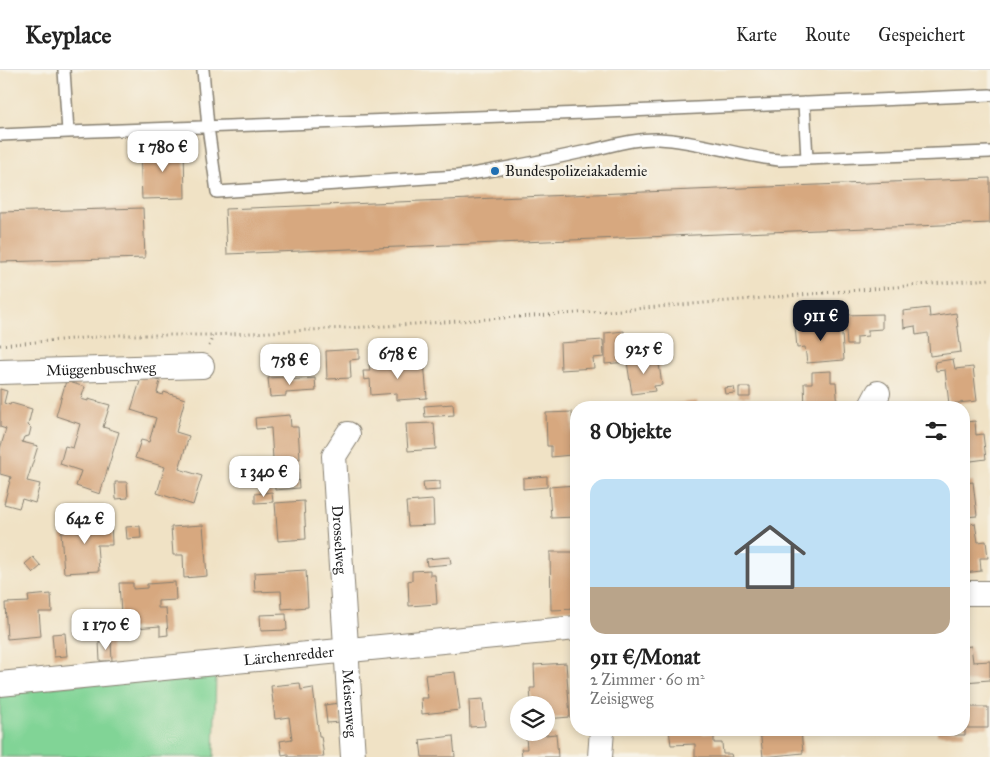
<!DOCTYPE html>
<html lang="de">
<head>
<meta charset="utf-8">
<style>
	:root { --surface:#fff; --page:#f6f6f6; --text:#222; --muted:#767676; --line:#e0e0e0; --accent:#111827 }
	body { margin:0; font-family:"IM FELL Great Primer",serif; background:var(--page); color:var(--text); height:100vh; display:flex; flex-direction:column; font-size:19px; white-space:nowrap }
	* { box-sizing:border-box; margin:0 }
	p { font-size:16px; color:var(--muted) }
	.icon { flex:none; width:28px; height:28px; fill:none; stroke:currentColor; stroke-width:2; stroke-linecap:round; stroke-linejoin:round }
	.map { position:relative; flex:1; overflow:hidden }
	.details { position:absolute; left:570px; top:331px; width:400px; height:335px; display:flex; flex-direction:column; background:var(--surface); border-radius:20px; box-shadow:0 2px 8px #0003 }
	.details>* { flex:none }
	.controls { position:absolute; left:510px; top:626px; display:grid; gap:10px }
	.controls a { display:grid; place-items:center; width:45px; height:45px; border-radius:50%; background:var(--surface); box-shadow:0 2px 8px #0003; font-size:25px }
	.price { position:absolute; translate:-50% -42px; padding:0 11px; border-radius:10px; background:#fff; color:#222; font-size:16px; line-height:32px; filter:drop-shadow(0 1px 2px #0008) }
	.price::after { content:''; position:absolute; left:50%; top:30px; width:15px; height:11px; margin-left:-8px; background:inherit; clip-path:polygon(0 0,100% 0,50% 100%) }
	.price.on { background:var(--accent); color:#fff }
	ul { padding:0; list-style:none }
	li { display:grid; align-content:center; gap:10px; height:265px; padding:0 20px }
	li span { display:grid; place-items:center; height:155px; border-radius:15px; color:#555 }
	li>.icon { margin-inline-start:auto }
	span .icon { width:90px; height:90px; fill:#fffc; stroke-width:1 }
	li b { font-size:21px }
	h2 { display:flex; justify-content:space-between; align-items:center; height:60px; padding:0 20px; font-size:21px }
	header { display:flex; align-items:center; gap:30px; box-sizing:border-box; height:70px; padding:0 25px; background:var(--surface); border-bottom:1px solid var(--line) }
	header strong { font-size:24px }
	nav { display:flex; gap:28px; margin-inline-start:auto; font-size:18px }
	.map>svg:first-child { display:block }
</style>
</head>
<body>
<header>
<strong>Keyplace</strong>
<nav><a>Karte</a><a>Route</a><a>Gespeichert</a></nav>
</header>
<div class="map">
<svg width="990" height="687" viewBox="0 0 990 687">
	<rect width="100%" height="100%" fill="#f7f3e8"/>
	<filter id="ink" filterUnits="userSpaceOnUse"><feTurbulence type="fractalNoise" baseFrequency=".02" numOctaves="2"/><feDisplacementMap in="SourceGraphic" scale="10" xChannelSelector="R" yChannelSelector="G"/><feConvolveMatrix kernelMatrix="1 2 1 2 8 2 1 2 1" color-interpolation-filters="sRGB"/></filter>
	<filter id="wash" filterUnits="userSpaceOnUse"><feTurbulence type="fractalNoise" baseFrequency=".0096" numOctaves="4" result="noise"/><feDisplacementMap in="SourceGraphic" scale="20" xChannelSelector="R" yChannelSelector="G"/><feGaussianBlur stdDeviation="1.12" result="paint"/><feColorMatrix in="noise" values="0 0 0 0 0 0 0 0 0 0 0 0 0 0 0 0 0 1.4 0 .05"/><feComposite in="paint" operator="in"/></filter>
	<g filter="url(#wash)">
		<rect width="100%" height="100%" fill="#f0e2c5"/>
		<path fill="#81d496" stroke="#4e7859" d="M216,600l-2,87h-214v-64z"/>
		<g id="blocks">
			<path fill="#d7a87f" d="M184,77l1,51 -43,1 -2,-51z
				M990,108v45l-763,31 -2,-45z
				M143,138l2,50 -145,4v-50z
				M929,238l1,9 26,-4 5,39 -31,4 -2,-23 -12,2 -1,-9 -11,2 -1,-17z
				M882,244v15l-14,1v6l-11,1v8h-10l-2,-30z
				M841,252l3,38 -37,3 -2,-16 -8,1 -2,-22z
				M624,261l3,31 -22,2v-31z
				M603,270l1,17 -11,1 1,10 -33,2 -1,-27z
				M359,279v10l-9,1 1,18 -24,1 -1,-28z
				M658,287l4,28 -8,1 1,5 -23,3 -5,-32z
				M953,289l2,10 18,-2 4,34 -28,3 -4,-34 -9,1 -1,-9z
				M424,291l3,37 -30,2v-7l-26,2 -1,-16 -6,1 -1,-9h7l-1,-7z
				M831,301v11h5l2,26h-33l-1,-25h8v-11z
				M142,305l18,6 -3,12 6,2 1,-3 21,7 -9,33 13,4 -10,33 23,7 -9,29 -36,-12 8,-26 -30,-9 6,-18 8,2 7,-24 -25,-8z
				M285,307v3l30,-2 1,13 -30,2v3l-16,1 -2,-19z
				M66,311l19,6 -4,12 7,2v-2l22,6 -7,22 16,5 -19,62 -24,-8 5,-15 -21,-7 5,-18 8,2 7,-24 -24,-8z
				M734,317l1,6 -10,1 -1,-6z
				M739,317h11v10h-11z
				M0,319l7,2 -3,12 6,2 1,-2 21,6 -4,16 3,3 -2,8 -5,1 -2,5 16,4 -11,35 13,3 -5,19 -13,-4 -3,9 -15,-4 7,-27 -11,-3v-25l6,-20 -6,-2z
				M697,331l1,7h-44v-2z
				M453,334l1,11 -29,2 -1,-11z
				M572,342l2,33h-4l1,10 -20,2v-11h-4l-1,-33z
				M290,345l1,12h7l2,32h-3l2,29 -24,2 -4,-62 -15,1 -1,-11z
				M964,346l2,6 9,-1 1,14 7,-1 3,25 -22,3z
				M434,353l2,26 -28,2 -2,-27z
				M547,406v11l-24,2v-11z
				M440,411v9l-16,1 -1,-9z
				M115,412h12l1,16 -12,1z
				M973,412l4,34 -13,1v-34z
				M576,415v32l-25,1 -2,-31z
				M272,422l1,10 -18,1v-9z
				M433,430l1,25 -26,1 -2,-24z
				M304,431l2,38 -28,2 -3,-38z
				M111,448l1,27h-15l2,26 -35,2 -3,-41 19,-1v-11z
				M975,453l3,19 8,-1 2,17h-8l1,13 -17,2v-48z
				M203,455l4,51 -23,2 -1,-23h-10l-2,-28z
				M140,456l1,12 -14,1 -1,-12z
				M550,482h26v57l-25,1z
				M33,487l8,9 -8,7 -8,-9z
				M450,487l1,7 -24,2 -1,-7z
				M306,500l2,37 -26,2 -1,-18 -26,1 -1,-19z
				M430,500v5h5l2,29 -28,2 -1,-25 4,-1v-9z
				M175,512l1,18 -18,1v7h8l2,27 -8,1v-10l-38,3 -3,-46h14v6l14,-1v-4z
				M51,524l1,18h-13l2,24 -34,3 -2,-36 24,-1 -1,-6z
				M286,544l1,16 -26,1 -1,-16z
				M65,563l2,23 -13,1 -2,-23z
				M111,571l1,20h-12l-1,-19z
				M971,576l2,16 17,-1v19l-26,2v-35z
				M566,593l4,54 -24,2v-14h-10v-4l-5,1 -1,-14h5l-1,-23z
				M455,602l5,38 -38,4 -1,-16h7l-3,-23z
				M300,613l1,7 12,-2 6,48h2l3,21h-36v-3l-6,1 -2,-14 12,-2 -3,-22 -14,2 -4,-33z
				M483,629l2,27 -15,1 -1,-27z
				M339,633l2,19 -14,1 -2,-18z
				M964,637h24v21h-24z
				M669,660h33l1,4 11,-1v10h8l1,11h8l1,3h-37v-13l-24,1z
				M760,660h41l2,23 -40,4z
				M937,660h28v5h-28z
				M556,664l2,23h-36l-1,-8h6l-1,-12z
				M453,666l2,21h-33l-2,-17z"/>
		</g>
	</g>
	<g filter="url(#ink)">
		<use href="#blocks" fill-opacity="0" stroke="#867f70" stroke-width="1"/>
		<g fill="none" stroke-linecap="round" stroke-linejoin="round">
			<defs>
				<path id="service" d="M203,0l5,57 9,65 240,-16c44,-6 88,-16 131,-25 23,-5 47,-13 71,-12 41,2 80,17 120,21l211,-8
					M804,33l3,56
					M68,62l516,-19 406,-18
					M0,65l68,-3 -4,-62"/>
				<g id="minor">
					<path id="s1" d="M0,302l202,-6"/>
					<path d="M870,338l8,-15"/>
					<path id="s2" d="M348,364l-14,22 19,301"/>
					<path d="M964,523h26"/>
					<path id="s3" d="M0,614l576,-56"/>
					<path d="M600,687l2,-27"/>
				</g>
			</defs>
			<use href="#service" stroke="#867f70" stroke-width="14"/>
			<use href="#minor" stroke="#867f70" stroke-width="26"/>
			<path stroke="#867f70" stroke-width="3" stroke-dasharray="1 4" stroke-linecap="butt" d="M0,275l119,-10h94l172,-9 236,-16 369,-31
				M209,276l4,-11"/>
			<use href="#service" stroke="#fff" stroke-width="11"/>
			<use href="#minor" stroke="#fff" stroke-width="24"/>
		</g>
	</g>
	<circle fill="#1f6fb2" stroke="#f7f3e8" stroke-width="2" cx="495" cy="101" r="5"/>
	<g text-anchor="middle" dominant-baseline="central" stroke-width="5" stroke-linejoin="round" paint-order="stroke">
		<g font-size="15" fill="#1c1c1c" stroke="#f7f3e8" text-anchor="start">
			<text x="505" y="101">Bundespolizeiakademie</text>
		</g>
		<g font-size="15" fill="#1c1c1c" stroke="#f7f3e8">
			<text stroke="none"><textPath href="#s1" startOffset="101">Müggenbuschweg</textPath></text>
			<text stroke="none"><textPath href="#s2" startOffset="110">Drosselweg</textPath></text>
			<text stroke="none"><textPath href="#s3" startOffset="290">Lärchenredder</textPath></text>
			<text stroke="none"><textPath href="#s2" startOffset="274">Meisenweg</textPath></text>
		</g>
	</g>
</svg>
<div class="controls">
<a><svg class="icon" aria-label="layers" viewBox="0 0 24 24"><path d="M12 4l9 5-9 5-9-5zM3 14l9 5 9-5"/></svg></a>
</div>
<b class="price" style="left:163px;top:103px">1 780 €</b>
<b class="price on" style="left:821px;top:272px">911 €</b>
<b class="price" style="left:644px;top:305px">925 €</b>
<b class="price" style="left:398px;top:310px">678 €</b>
<b class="price" style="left:290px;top:316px">758 €</b>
<b class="price" style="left:264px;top:428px">1 340 €</b>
<b class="price" style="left:85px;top:475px">642 €</b>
<b class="price" style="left:106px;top:581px">1 170 €</b>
<section class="details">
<h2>8 Objekte<svg class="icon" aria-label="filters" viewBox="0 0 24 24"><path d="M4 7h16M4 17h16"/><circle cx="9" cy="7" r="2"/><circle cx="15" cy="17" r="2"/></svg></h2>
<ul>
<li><span style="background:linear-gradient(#bfe0f5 70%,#b9a48a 0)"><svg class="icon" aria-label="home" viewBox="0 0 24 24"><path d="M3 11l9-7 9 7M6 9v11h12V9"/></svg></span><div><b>911 €/Monat</b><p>2 Zimmer · 60 m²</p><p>Zeisigweg</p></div></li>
</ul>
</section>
</div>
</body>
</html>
